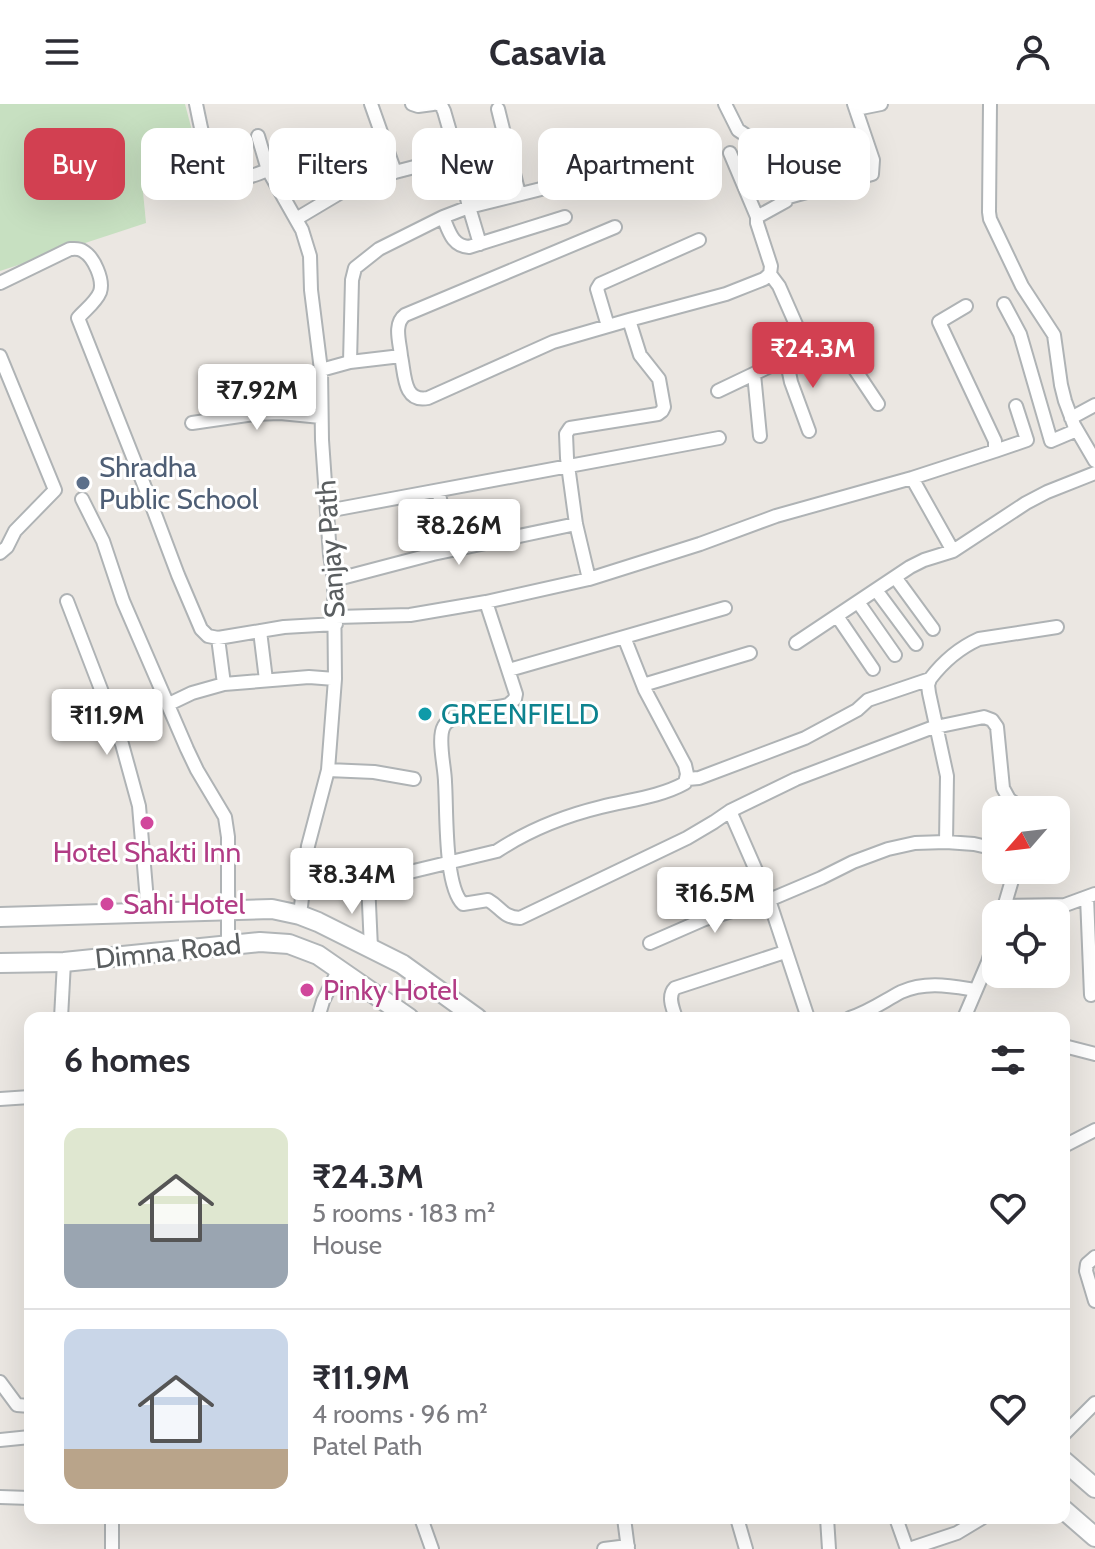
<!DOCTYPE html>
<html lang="en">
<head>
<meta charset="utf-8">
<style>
	:root { --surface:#fff; --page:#f2f2f3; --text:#2b2b33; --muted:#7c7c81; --line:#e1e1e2; --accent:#d24051 }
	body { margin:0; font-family:Cabin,sans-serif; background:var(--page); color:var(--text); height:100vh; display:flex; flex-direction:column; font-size:30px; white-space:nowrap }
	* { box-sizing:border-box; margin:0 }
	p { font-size:26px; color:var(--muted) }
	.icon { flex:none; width:44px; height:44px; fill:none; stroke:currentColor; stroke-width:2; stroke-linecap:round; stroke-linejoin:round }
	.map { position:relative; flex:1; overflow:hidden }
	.drawer { position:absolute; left:24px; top:908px; width:1046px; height:512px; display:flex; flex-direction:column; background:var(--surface); border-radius:16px; box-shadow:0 8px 32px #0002 }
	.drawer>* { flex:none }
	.top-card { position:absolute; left:24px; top:24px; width:1048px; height:72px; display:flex; gap:16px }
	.needle { width:52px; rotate:242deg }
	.buttons { position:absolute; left:982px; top:692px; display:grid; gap:16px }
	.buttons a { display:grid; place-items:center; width:88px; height:88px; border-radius:16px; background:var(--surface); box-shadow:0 8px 32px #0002; font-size:40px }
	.price { position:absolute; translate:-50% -68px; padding:0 18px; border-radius:8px; background:#fff; color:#222; font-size:26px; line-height:52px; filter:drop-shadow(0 2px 4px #0008) }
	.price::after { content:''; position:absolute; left:50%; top:48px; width:24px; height:18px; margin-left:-12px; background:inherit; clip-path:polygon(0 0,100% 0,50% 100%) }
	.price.selected { background:var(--accent); color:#fff }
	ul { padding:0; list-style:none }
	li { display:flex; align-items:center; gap:24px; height:200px; padding:0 40px }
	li+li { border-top:2px solid var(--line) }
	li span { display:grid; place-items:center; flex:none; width:224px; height:160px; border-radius:16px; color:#555 }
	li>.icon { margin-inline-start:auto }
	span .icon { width:96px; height:96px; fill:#fffc; stroke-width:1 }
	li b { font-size:34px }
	h2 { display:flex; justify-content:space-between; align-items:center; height:96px; padding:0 40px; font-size:34px }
	.chip { padding:0 28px; border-radius:16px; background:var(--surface); box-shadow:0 8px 32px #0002; font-size:28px; line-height:72px }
	.chip.selected { background:var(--accent); color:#fff }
	header { display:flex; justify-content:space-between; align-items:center; height:104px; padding:0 40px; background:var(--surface); font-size:36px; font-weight:800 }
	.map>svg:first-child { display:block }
</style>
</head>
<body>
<header><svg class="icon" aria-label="menu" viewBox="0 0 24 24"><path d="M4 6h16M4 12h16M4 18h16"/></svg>Casavia<svg class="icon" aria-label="person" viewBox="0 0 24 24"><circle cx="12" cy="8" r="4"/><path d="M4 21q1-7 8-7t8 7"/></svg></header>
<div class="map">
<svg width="1095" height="1445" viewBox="0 0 1095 1445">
	<rect width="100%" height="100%" fill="#ebe7e2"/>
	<path fill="#c7e0c1" d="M0,0h185l16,61 -58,27 3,31 -146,48z"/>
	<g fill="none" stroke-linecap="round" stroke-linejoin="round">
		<defs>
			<path id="street" d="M196,0c5,22 11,75 41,75 10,0 22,-6 31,-9l34,60 8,26 1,34 10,80 1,70 8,115 4,25 1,99 -7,91 -20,76 -8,69
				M371,0l24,68
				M412,0l6,2 15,-2
				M437,0l4,1 3,6 13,45
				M990,0l-1,108 1,7 32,67 32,49 7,50 4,16 9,24 21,36
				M498,5l21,85
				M856,5l25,-5
				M258,32l10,34
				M730,49l27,64
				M785,94l87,-24 1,-14 -19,-56
				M443,113l26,-10 11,37
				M296,115l47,-28 52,-19 62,-16 12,51 88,-22 51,-20
				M770,170l9,12 26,59 11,4 13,-5 6,-1 5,4 38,57
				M0,179l70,-34c4,0 9,-1 13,2 11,6 21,29 17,41 -4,10 -15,18 -22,26l68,172 32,85 23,54 7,7 10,2 66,-11 52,-3
				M1004,200l16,30 31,107 26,-11
				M608,222l-11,-37 3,-5 99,-44
				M0,252l55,134 -40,41 -8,16 -7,6
				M401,252c-1,-13 -8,-32 4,-41l210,-88
				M786,254l5,24 18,49
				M350,258l2,-82 3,-12 24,-19 64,-32c6,14 9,29 26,30l96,-30
				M321,266l29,-8 51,-6c4,18 2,47 27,42l125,-56 76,-22 97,-26 38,-15 6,-5 1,-8 -14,-43v-6l29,-16 -14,-28 -11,-34 -14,-3 -9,-6 -13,-26
				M754,270l6,62
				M718,287l90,-43
				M1071,314l24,-13
				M192,319l62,-9 26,-1 41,4
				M995,347l32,-11 -11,-34
				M912,374l41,73
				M438,387l15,59
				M82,395l21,42 20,60 64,148 10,21 28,47 3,20v108
				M327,407l392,-73
				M895,473l38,52
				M589,475l111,-35 76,-28 136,-38 83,-27v-10l-56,-119 27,-16
				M334,476l99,-26 143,-30
				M876,486l40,54
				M67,497l55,143 17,62 9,107
				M486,498l30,92 -1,5 -7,6c-14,3 -57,8 -64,21 -7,12 1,42 1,56 2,28 -1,104 18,122l25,-4c14,8 14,17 32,18l167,-80 27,-16 16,-11 66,-32 135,-51 53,-11 8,3 5,7 6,61 6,11 14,11
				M858,498l37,53
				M837,512l36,53
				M336,513l74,-2 76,-13 103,-23 -13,-55 -9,-66 -1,-24 4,-6 88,-14 4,-3 2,-4 -5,-28 -19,-24 -11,-35
				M260,527l6,49
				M796,539l114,-76 14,-7 29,-9 73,-48 21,-11 48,-19
				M509,566l216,-62
				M224,580l85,-7 26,2
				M643,581l107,-32
				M169,600l23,-11 32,-9 -6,-46
				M328,666l46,2 40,7
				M687,675l12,-1 106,-40 52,-28 11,-10 62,-21
				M730,707l39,89 39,118
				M946,738l1,-66 -18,-83 -1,-8 2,-6c13,-17 29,-31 49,-40l78,-12
				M1087,793l4,98
				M1004,802l61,-1 30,-11
				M1002,810l13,-44
				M650,839l55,-24 64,-19 52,-22 32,-16 35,-13 27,-6 31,-1 28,2 22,5
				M371,844l-3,-66 129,-31c32,-21 67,-35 104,-44 27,-7 59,-10 84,-24l2,-9 -2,-9 -40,-75 -21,-53
				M61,914l3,-56
				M318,914l5,-17 16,-32
				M676,914c-3,-9 -9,-22 -1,-30l110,-36
				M850,914c19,-6 34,-17 51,-26 25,-11 49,-6 75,-2
				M964,914l24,-56 8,-27
				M1064,942l31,8
				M0,995l30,-2
				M1064,1042l31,-16
				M1095,1153l-8,7 -1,7 9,30
				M0,1278l17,23 13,1
				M1064,1330l31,-31
				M0,1336l30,-3
				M0,1393l30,1
				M112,1414v31
				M421,1414l11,31
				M624,1414l4,31
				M737,1414l9,31
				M827,1414l2,31
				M896,1414l11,31
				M604,1445l24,-3
				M909,1445l48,-16 25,-15"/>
			<path id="secondary" d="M0,813l272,-8 28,6 18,7 84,42 75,54
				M0,859l64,-1 196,-20 29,2 29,11 91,63
				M1064,1357l31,27
				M1064,1406l31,27"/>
		</defs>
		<use href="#street" stroke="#afb3b5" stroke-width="16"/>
		<use href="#secondary" stroke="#b1b5b7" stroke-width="22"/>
		<use href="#street" stroke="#fff" stroke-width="12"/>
		<use href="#secondary" stroke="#fff" stroke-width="18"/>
	</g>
	<circle fill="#5c6f8a" stroke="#fff" stroke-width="3" cx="83" cy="379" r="8"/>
	<circle fill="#0f9aa8" stroke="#fff" stroke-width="3" cx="425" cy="610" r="8"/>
	<g fill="#d1479c" stroke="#fff" stroke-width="3">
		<circle cx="147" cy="719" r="8"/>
		<circle cx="107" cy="800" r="8"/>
		<circle cx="307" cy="886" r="8"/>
	</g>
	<g text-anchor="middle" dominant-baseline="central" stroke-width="6" stroke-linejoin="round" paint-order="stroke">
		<g font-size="28" fill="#4e5e75" stroke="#fff" text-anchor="start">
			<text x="99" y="363">Shradha<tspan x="99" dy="32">Public School</tspan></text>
		</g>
		<g font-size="28" fill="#5a5e60" stroke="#fff">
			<text transform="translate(330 445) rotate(-94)">Sanjay Path</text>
			<text transform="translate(168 847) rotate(-6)">Dimna Road</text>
		</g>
		<g font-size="28" fill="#0d838f" stroke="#fff" text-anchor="start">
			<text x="441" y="610">GREENFIELD</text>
		</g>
		<g font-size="28" fill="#b23c85" stroke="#fff" text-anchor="start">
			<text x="147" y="748" text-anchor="middle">Hotel Shakti Inn</text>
			<text x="123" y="800">Sahi Hotel</text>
			<text x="323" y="886">Pinky Hotel</text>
		</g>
	</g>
</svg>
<div class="buttons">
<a><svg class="needle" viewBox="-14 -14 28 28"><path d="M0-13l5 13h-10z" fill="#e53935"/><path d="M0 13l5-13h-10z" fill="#7c7c81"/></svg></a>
<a><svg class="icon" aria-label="locate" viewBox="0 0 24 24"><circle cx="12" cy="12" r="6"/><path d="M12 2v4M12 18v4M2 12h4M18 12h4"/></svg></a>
</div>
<b class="price selected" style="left:813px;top:286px">₹24.3M</b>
<b class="price" style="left:257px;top:328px">₹7.92M</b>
<b class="price" style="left:459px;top:463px">₹8.26M</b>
<b class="price" style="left:107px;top:653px">₹11.9M</b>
<b class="price" style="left:352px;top:812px">₹8.34M</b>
<b class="price" style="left:715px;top:831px">₹16.5M</b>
<div class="top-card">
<a class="chip selected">Buy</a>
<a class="chip">Rent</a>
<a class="chip">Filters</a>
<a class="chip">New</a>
<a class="chip">Apartment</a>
<a class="chip">House</a>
</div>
<section class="drawer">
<h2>6 homes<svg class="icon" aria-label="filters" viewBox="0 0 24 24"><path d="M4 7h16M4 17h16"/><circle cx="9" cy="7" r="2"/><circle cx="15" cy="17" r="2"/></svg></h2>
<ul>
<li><span style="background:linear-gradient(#dfe7d0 60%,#9aa5b1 0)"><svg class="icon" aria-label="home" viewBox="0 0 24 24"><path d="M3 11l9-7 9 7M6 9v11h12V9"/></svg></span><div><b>₹24.3M</b><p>5 rooms · 183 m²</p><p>House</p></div><svg class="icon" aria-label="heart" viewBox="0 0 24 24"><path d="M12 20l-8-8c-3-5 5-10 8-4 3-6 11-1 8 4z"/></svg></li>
<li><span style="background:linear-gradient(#c9d6e8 75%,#b9a48a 0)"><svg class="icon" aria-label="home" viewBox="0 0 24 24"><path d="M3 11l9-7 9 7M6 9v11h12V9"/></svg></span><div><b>₹11.9M</b><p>4 rooms · 96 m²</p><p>Patel Path</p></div><svg class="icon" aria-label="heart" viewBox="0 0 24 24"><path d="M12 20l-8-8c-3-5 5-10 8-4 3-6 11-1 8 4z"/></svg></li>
</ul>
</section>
</div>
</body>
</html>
